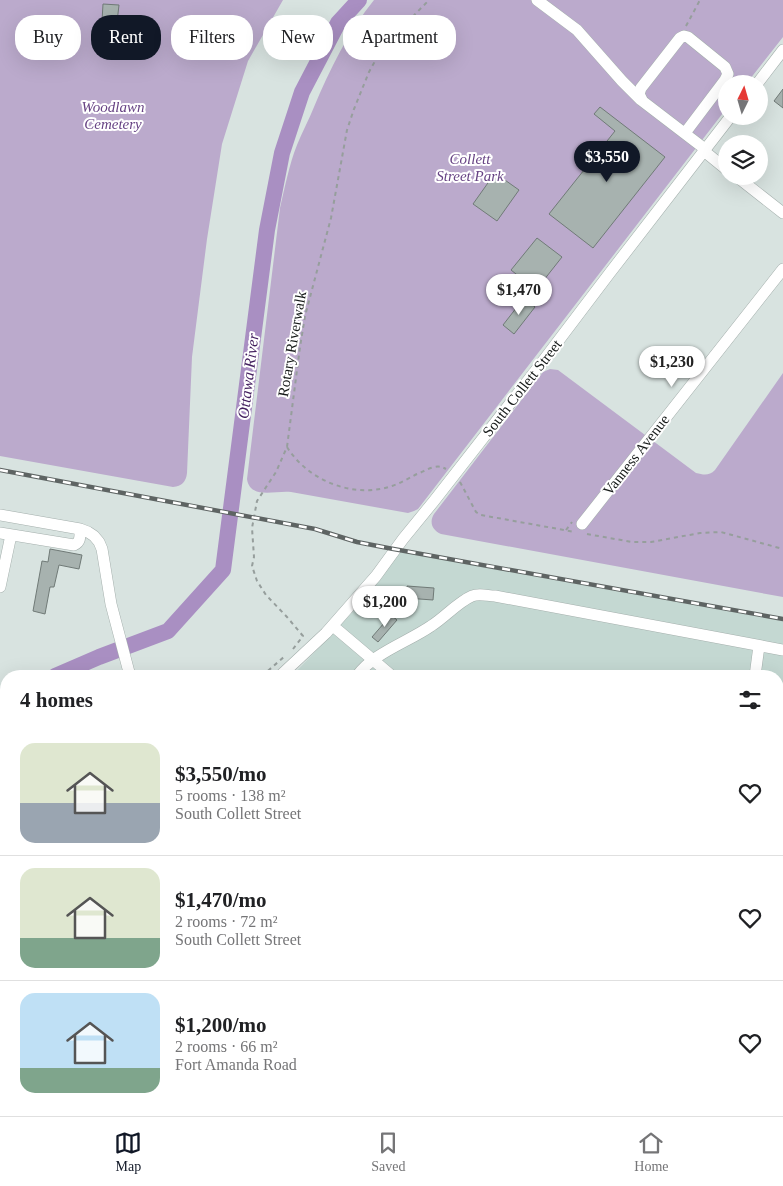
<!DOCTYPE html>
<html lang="en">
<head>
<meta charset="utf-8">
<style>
	:root { --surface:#fff; --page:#f6f6f6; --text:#202124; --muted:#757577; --line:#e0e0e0; --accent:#111827 }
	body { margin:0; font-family:Georgia,serif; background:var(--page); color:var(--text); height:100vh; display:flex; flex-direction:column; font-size:19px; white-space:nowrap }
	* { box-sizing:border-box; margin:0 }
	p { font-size:16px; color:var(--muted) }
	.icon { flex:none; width:28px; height:28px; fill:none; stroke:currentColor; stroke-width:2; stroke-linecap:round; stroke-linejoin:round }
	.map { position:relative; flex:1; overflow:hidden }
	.sheet { position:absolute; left:0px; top:670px; width:784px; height:446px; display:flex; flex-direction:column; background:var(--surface); border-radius:20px 20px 0 0; box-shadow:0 5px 20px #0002 }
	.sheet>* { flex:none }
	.hud { position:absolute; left:15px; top:15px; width:500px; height:45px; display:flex; gap:10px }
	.needle { width:32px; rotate:5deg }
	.fabs { position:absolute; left:718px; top:75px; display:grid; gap:10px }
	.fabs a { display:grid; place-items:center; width:50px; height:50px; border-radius:50%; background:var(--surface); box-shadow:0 5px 20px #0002; font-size:25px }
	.price { position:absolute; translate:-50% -42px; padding:0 11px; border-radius:18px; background:#fff; color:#222; font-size:16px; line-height:32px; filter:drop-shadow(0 1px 2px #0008) }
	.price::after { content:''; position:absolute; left:50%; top:30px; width:15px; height:11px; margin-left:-8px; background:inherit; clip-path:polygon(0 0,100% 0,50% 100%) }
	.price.on { background:var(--accent); color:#fff }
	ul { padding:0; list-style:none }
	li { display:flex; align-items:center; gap:15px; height:125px; padding:0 20px }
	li+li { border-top:1px solid var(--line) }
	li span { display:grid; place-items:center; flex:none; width:140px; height:100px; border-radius:15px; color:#555 }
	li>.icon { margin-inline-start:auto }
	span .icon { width:60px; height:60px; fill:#fffc; stroke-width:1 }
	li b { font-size:21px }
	h2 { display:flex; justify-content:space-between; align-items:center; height:60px; padding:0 20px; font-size:21px }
	.tag { padding:0 18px; border-radius:20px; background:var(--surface); box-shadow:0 5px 20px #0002; font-size:18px; line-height:45px }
	.tag.on { background:var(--accent); color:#fff }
	.tab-bar { display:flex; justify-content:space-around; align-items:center; height:70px; border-top:1px solid var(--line); background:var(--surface); font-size:14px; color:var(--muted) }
	.tab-bar a { display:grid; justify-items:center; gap:2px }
	.tab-bar .on { color:var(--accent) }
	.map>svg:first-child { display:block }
</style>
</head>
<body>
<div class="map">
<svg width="783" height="1116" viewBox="0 0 783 1116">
	<rect width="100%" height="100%" fill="#d8e3e0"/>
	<path fill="#c4d8d2" d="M400,552l383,69v495h-783v-280l6,-2v276h772v-434h-486l75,-79z"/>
	<path fill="#bac" d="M0,0h283l-35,61 -26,83 -15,95 -15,118 -5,116c-1,9 -5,13 -14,14l-173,-31z
		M374,0h409v37l-37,47h-20v25l-308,400 -4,2 -6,2 -117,-21c-15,-2 -41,8 -44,-13l33,-271c5,-21 9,-43 17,-63 5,-13 12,-25 17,-38 16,-38 34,-75 60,-107z
		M550,369l8,1 138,103c8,2 13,3 19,-3l68,-97v224l-342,-63c-9,-4 -12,-12 -7,-20l109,-142z"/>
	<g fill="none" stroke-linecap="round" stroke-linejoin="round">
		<path stroke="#a98fc2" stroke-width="16" d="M55,676l44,-19 69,-26 55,-61 44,-340 15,-77 20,-61 36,-69 21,-23
			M0,701l6,-3"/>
	</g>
	<path fill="#a7b2af" stroke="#707a77" d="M103,4l16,1 -2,17 -15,-1z
		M783,89v19l-9,-7z
		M600,107l65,50 -72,91 -44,-34 66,-83 -21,-17z
		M495,173l24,17 -22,31 -24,-17z
		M537,238l25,19 -26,33 -25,-20z
		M524,298l11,9 -21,27 -11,-9z
		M50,549l32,6 -3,14 -20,-4 -5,22h-4l-5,27 -12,-3 9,-50 6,1z
		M407,586l27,2 -1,12 -27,-2z
		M391,615l6,5 -19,22 -6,-5z"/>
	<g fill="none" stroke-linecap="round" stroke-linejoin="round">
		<defs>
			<path id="minor" d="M537,0l40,30 45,51 19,19 64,49
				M757,84l26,-34
				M642,100l-3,-6 2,-6 39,-50 4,-2 4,1 37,30 3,7 -3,6 -40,53
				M704,151l22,18
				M736,176l47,37
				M0,515l80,14
				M582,524l201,-255
				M0,533l74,12c7,-3 6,-9 6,-16l8,3 6,4 5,6 3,7 9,55 19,72
				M0,587l11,-52
				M333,626l59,50
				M280,676l46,-43 50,-57 27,-37 31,-38 103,-132 72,-95 122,-158
				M357,676c16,-23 51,-34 74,-50 13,-8 27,-24 41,-30 7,-3 16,0 23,0l288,54
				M755,676l4,-30
				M778,780h5
				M0,827l6,-2
				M0,905l6,-4
				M0,921l6,1
				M0,940l6,2
				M0,971h2
				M778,1069l5,1
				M22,1110l5,6
				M493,1110v6
				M204,1112l2,4
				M5,1116l1,-14
				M66,1116l4,-6
				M132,1116l1,-6
				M310,1116l1,-6
				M394,1116l1,-6"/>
		</defs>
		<use href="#minor" stroke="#a4afac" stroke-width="12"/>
		<path stroke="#969e9c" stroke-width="2" stroke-dasharray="4 4" stroke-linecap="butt" d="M686,26l14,-26
			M287,447c21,34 67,52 105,39 9,-3 17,-8 25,-12 6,-2 11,-6 18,-7 4,-1 7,0 11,2
			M460,482l16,30 5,3 94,17
			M566,530l6,-8
			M587,534l45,8h19l49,-9 21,-1 62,17
			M293,649l10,-13 -16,-19 -21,-22 -9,-14 -5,-15 2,-9 -2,-29 5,-27 19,-29 11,-25 13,-100 5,-31 26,-98 16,-88 7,-21 15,-37 10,-18 9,-12 41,-42
			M262,676l23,-20
			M0,815l6,-2"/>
		<use href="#minor" stroke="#fff" stroke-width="11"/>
		<defs>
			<path id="rail" d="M0,470l315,59 42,13 31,6 395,71"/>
		</defs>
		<use href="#rail" stroke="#5e6463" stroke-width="4.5"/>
		<use href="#rail" stroke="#fff" stroke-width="2.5" stroke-dasharray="8" stroke-linecap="butt"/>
	</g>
	<g text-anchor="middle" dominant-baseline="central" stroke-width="4" stroke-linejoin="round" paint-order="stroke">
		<g font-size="15" font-style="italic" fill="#674384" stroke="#fff">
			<text x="113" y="107">Woodlawn<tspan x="113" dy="17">Cemetery</tspan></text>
			<text x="470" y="159">Collett<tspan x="470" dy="17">Street Park</tspan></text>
		</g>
		<g font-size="15" fill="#161a19" stroke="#fff">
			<text transform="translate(292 344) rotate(-80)">Rotary Riverwalk</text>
			<text transform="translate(522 388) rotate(-52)">South Collett Street</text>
			<text transform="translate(636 455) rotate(-52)">Vanness Avenue</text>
		</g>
		<g font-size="16" font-style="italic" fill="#44205f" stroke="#fff">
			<text transform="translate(248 376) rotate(-83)">Ottawa River</text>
		</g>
	</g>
</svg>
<div class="fabs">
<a><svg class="needle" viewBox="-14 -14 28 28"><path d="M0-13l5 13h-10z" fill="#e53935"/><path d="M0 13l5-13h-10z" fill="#757577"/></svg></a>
<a><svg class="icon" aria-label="layers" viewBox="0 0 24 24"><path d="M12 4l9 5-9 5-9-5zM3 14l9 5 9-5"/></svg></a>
</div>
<b class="price on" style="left:607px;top:183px">$3,550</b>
<b class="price" style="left:519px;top:316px">$1,470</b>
<b class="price" style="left:672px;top:388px">$1,230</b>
<b class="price" style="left:385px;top:628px">$1,200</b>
<div class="hud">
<a class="tag">Buy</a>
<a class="tag on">Rent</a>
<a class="tag">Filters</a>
<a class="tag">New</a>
<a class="tag">Apartment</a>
</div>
<section class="sheet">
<h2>4 homes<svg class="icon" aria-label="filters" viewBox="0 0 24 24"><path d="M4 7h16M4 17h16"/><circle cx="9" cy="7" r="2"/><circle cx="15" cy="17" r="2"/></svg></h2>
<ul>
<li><span style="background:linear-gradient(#dfe7d0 60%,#9aa5b1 0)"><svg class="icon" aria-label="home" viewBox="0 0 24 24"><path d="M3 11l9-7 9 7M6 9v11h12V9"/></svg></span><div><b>$3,550/mo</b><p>5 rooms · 138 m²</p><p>South Collett Street</p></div><svg class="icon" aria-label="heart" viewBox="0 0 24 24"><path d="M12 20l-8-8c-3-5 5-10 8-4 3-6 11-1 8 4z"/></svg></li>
<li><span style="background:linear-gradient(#dfe7d0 70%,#7fa58c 0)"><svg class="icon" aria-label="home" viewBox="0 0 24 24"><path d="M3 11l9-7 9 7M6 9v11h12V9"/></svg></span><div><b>$1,470/mo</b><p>2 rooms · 72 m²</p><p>South Collett Street</p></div><svg class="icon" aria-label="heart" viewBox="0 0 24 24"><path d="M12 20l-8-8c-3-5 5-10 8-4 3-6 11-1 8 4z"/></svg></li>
<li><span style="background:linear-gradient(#bfe0f5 75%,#7fa58c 0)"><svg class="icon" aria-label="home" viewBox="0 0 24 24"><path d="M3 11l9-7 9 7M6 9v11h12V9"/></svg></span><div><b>$1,200/mo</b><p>2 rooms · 66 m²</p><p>Fort Amanda Road</p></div><svg class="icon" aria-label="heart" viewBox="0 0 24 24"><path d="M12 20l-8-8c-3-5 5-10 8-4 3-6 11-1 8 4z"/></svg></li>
</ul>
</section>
</div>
<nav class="tab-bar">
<a class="on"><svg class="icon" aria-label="map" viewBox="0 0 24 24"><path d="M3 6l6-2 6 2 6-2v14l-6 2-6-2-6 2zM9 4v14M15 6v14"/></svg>Map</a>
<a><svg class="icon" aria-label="saved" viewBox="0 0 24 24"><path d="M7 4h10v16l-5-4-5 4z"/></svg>Saved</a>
<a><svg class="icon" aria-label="home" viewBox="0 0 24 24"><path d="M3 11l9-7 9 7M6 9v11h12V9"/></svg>Home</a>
</nav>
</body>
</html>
